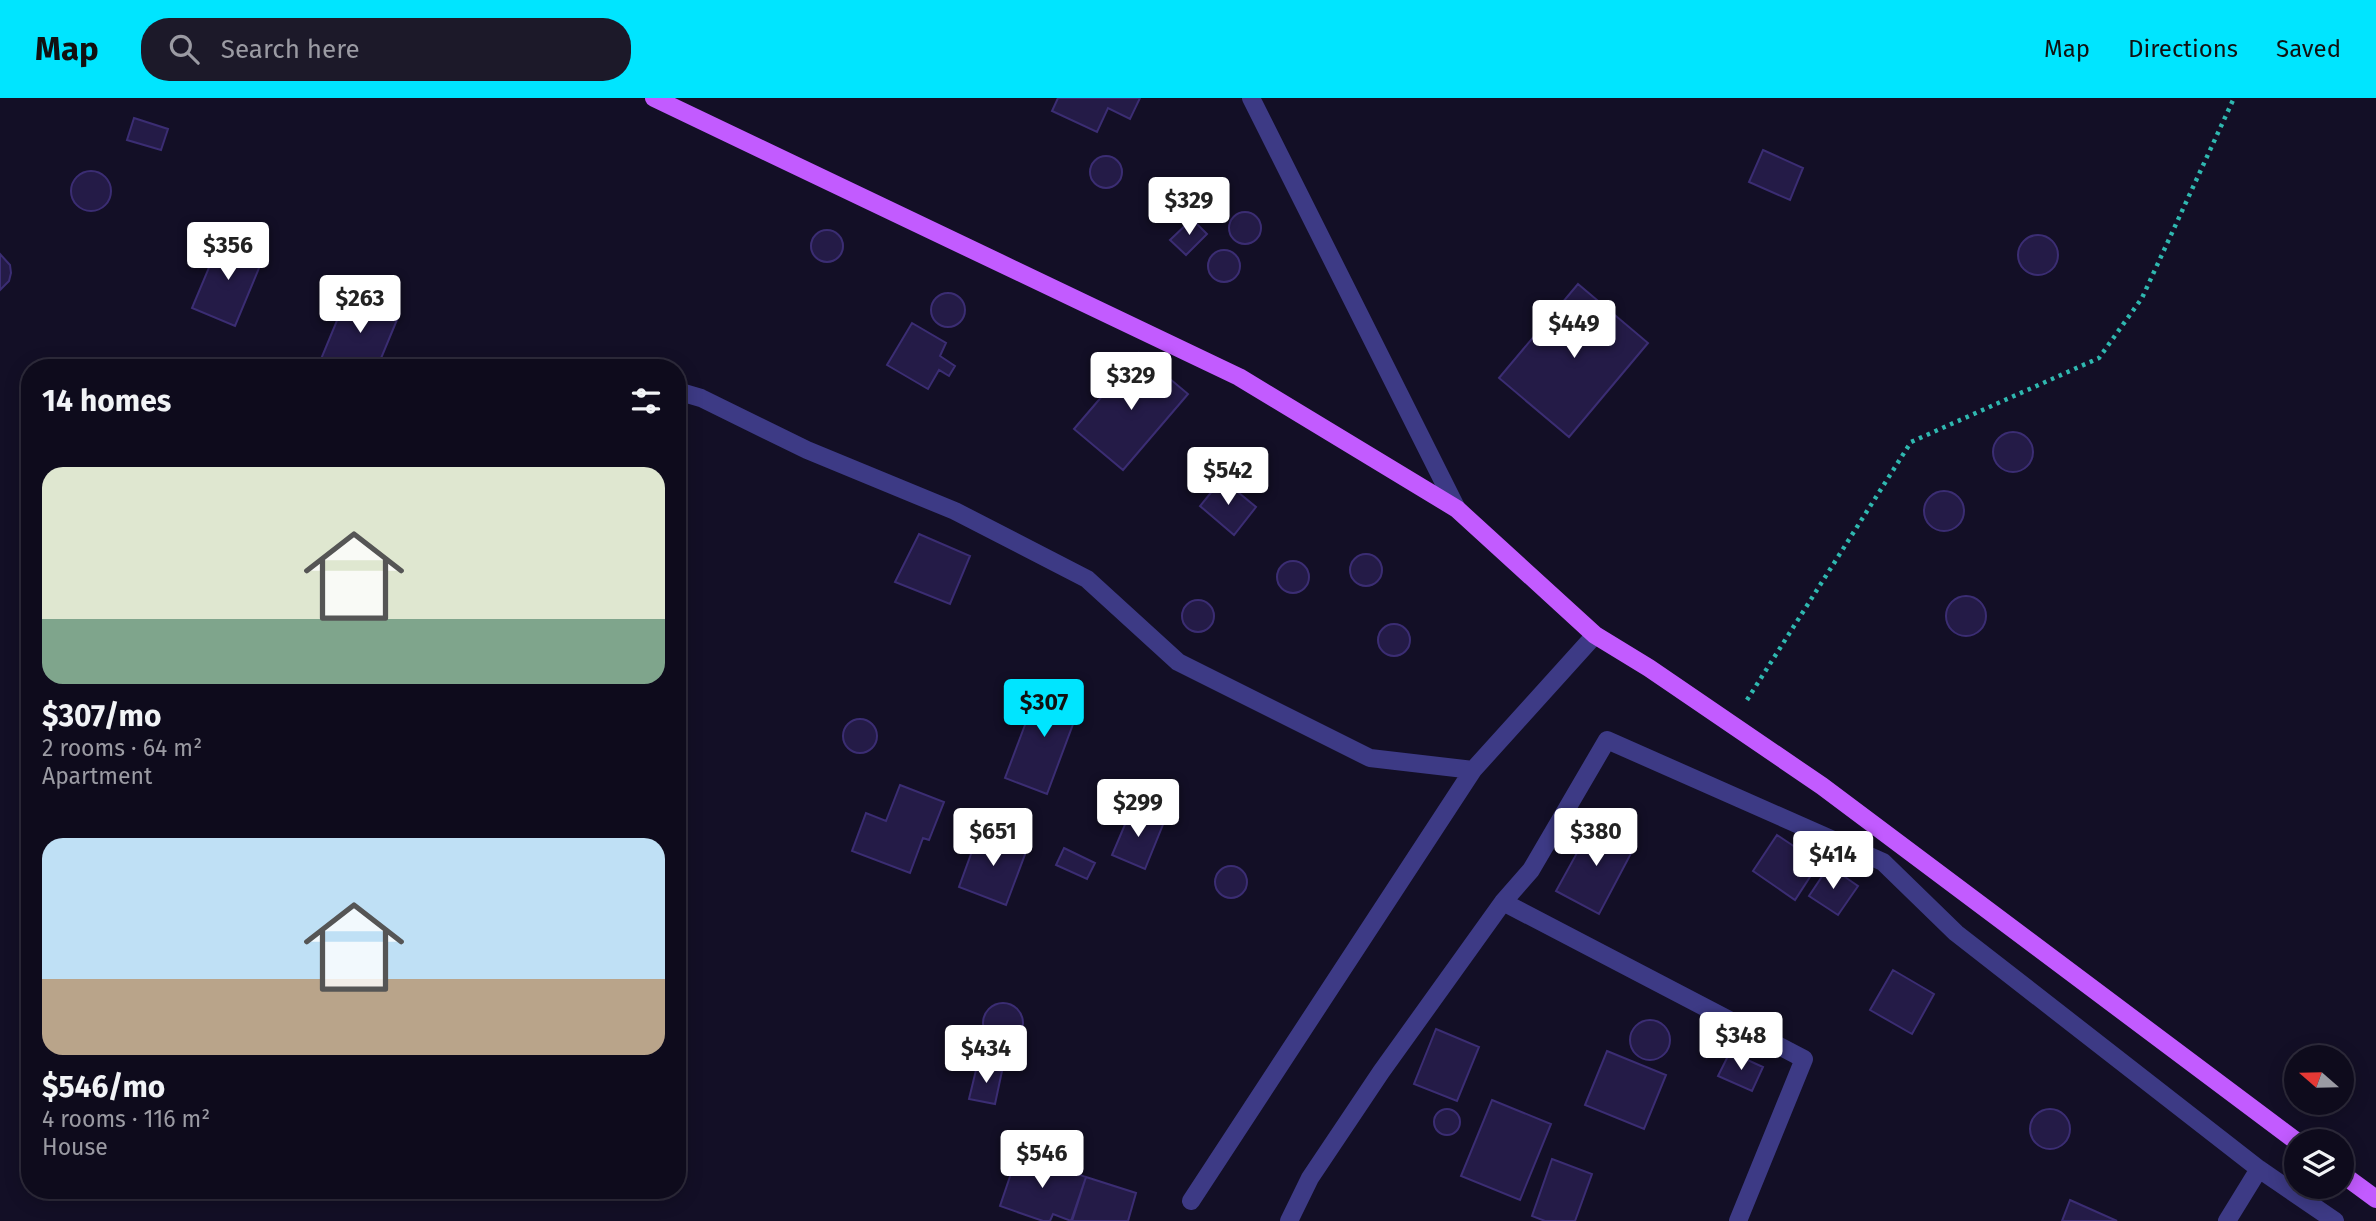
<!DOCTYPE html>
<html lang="en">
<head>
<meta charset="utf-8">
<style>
	:root { --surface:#0e0b1c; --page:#1c1929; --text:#f1f3f6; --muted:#9b9ba3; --line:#2e2b3b; --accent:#00e5ff }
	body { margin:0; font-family:"Fira Sans",sans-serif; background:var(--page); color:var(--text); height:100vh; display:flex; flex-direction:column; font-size:26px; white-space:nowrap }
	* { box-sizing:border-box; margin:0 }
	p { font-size:23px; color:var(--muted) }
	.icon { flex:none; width:38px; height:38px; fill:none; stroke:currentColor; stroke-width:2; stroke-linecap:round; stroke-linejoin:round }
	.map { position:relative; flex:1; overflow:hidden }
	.details { position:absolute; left:21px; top:261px; width:665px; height:840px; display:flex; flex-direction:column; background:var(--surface); border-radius:28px; box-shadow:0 4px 18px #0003,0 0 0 2px var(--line) }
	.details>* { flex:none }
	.needle { width:46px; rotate:290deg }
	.fabs { position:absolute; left:2284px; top:947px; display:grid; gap:14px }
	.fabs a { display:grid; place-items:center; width:70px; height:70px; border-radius:50%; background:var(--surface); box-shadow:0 4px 18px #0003,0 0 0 2px var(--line); font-size:35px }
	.price { position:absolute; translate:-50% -60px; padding:0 16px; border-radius:7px; background:#fff; color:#222; font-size:23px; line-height:46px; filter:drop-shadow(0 2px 4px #0008) }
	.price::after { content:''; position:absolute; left:50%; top:42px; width:21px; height:16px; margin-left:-10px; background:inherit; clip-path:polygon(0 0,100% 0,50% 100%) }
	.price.current { background:var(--accent); color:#111 }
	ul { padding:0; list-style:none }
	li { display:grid; align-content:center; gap:14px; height:371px; padding:0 21px }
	li span { display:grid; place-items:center; height:217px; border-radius:21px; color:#555 }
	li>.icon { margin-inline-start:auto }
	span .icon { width:126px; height:126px; fill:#fffc; stroke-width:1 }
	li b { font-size:30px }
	h2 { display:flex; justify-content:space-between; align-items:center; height:84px; padding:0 21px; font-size:30px }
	header { display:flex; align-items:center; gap:42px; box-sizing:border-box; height:98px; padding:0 35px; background:var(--accent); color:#111 }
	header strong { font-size:33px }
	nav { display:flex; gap:38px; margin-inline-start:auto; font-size:24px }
	.search { width:490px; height:63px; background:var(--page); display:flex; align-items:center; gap:18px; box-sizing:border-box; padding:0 24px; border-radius:28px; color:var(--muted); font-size:26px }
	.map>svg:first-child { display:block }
</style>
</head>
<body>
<header>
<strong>Map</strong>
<div class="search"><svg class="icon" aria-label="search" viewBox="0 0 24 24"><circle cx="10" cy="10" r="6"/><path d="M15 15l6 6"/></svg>Search here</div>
<nav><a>Map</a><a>Directions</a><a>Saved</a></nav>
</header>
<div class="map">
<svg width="2376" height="1123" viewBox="0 0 2376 1123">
	<rect width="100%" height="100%" fill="#130f26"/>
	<path fill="#241b47" stroke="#3b2d73" stroke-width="2" d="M1058,0h82l-10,21 -22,-11 -11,24 -45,-21z
		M134,20l34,11 -7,21 -34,-10z
		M1763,52l40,18 -13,32 -41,-18z
		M1090 74a16 16 0 1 1 32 0a16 16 0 1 1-32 0Z
		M71 93a20 20 0 1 1 40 0a20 20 0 1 1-40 0Z
		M1229 130a16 16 0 1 1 32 0a16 16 0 1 1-32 0Z
		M1192,121l15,15 -21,21 -16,-15z
		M811 148a16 16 0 1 1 32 0a16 16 0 1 1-32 0Z
		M2018 157a20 20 0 1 1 40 0a20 20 0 1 1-40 0Z
		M221,141l43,17 -29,70 -43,-18z
		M1208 168a16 16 0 1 1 32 0a16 16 0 1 1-32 0Z
		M0,156l10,11 1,8 -2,8 -9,9z
		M1578,186l70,59 -79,94 -70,-59z
		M931 212a17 17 0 1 1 34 0a17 17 0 1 1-34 0Z
		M348,196l51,21 -22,53h-37l-19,-9z
		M912,225l34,20 -6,13 15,10 -6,10 -10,-6 -11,19 -41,-24z
		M1139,255l49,41 -65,76 -49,-41z
		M1993 354a20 20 0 1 1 40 0a20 20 0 1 1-40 0Z
		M1222,381l34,28 -22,28 -34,-29z
		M1924 413a20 20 0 1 1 40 0a20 20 0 1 1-40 0Z
		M919,436l51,22 -20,48 -55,-22z
		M1350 472a16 16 0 1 1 32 0a16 16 0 1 1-32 0Z
		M1277 479a16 16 0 1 1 32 0a16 16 0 1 1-32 0Z
		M1946 518a20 20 0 1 1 40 0a20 20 0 1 1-40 0Z
		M1182 518a16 16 0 1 1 32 0a16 16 0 1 1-32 0Z
		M1378 542a16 16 0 1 1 32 0a16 16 0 1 1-32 0Z
		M1040,587l42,15 -35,94 -42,-16z
		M843 638a17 17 0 1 1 34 0a17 17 0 1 1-34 0Z
		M900,687l44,17 -15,38 -6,-2 -13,35 -58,-22 14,-38 20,8z
		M1132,710l32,14 -19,47 -33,-14z
		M1594,724l42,22 -37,70 -43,-23z
		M979,734l48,17 -21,56 -47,-18z
		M1777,737l42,28 -24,37 -42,-29z
		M1064,750l31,15 -8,16 -31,-14z
		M1829,768l29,20 -20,29 -29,-19z
		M1215 784a16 16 0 1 1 32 0a16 16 0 1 1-32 0Z
		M1893,872l41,24 -22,40 -42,-24z
		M983 925a20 20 0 1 1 40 0a20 20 0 1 1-40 0Z
		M1630 942a20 20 0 1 1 40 0a20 20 0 1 1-40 0Z
		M1436,931l43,18 -22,54 -43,-17z
		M1607,953l59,24 -22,54 -59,-24z
		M1730,954l33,15 -11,24 -34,-15z
		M977,968l25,5 -7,33 -26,-5z
		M1492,1002l59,24 -31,76 -59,-24z
		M1434 1024a13 13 0 1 1 26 0a13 13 0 1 1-26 0Z
		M2030 1031a20 20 0 1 1 40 0a20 20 0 1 1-40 0Z
		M1018,1055l68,24 -15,44 -18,-7 -3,7h-7l-43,-15z
		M1552,1061l40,15 -17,47h-30l-13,-5z
		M1086,1079l50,16 -8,28h-56z
		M2070,1102l47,21h-55z"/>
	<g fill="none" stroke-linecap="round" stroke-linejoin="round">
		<path stroke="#2fb8b0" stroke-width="4.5" stroke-dasharray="3.5 5" stroke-linecap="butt" d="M1747,602l164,-258 188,-84 43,-60 92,-200"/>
		<path stroke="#3d3a85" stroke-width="18" d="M1251,0l206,411
			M677,293l24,7 106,52 148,61 132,68 91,83 192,96 103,12 122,-135
			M1503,804l301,157 -66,162
			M1191,1103l282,-431
			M1289,1123l21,-43 71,-106 122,-170 28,-32 76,-130 276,122 73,71 303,236 76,52
			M2227,1123l32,-52"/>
		<path stroke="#c25bff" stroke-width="18" d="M654,0l585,279 218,132 138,126 54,33 173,118 474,355
			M2342,1076l34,25"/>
	</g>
</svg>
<div class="fabs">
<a><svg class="needle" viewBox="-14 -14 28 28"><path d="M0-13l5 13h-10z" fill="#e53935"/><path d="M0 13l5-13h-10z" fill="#9b9ba3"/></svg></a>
<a><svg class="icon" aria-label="layers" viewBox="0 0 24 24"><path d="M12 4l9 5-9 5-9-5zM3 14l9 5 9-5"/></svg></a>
</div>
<b class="price" style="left:1189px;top:139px">$329</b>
<b class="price" style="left:228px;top:184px">$356</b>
<b class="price" style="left:360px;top:237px">$263</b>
<b class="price" style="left:1574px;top:262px">$449</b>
<b class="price" style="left:1131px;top:314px">$329</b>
<b class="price" style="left:1228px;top:409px">$542</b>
<b class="price current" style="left:1044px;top:641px">$307</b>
<b class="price" style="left:1138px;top:741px">$299</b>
<b class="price" style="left:993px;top:770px">$651</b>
<b class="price" style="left:1596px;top:770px">$380</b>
<b class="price" style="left:1833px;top:793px">$414</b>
<b class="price" style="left:1741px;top:974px">$348</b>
<b class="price" style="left:986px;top:987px">$434</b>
<b class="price" style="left:1042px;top:1092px">$546</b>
<section class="details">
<h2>14 homes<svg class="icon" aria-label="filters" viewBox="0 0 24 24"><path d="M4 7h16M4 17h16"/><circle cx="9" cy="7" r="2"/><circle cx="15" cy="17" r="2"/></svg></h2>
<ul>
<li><span style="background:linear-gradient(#dfe7d0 70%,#7fa58c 0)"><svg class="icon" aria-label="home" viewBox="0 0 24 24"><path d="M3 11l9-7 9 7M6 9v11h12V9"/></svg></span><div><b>$307/mo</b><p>2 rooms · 64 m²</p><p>Apartment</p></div></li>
<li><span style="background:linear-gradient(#bfe0f5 65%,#b9a48a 0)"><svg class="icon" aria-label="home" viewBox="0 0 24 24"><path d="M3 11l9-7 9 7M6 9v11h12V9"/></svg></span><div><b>$546/mo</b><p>4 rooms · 116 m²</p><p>House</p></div></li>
</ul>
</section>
</div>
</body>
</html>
